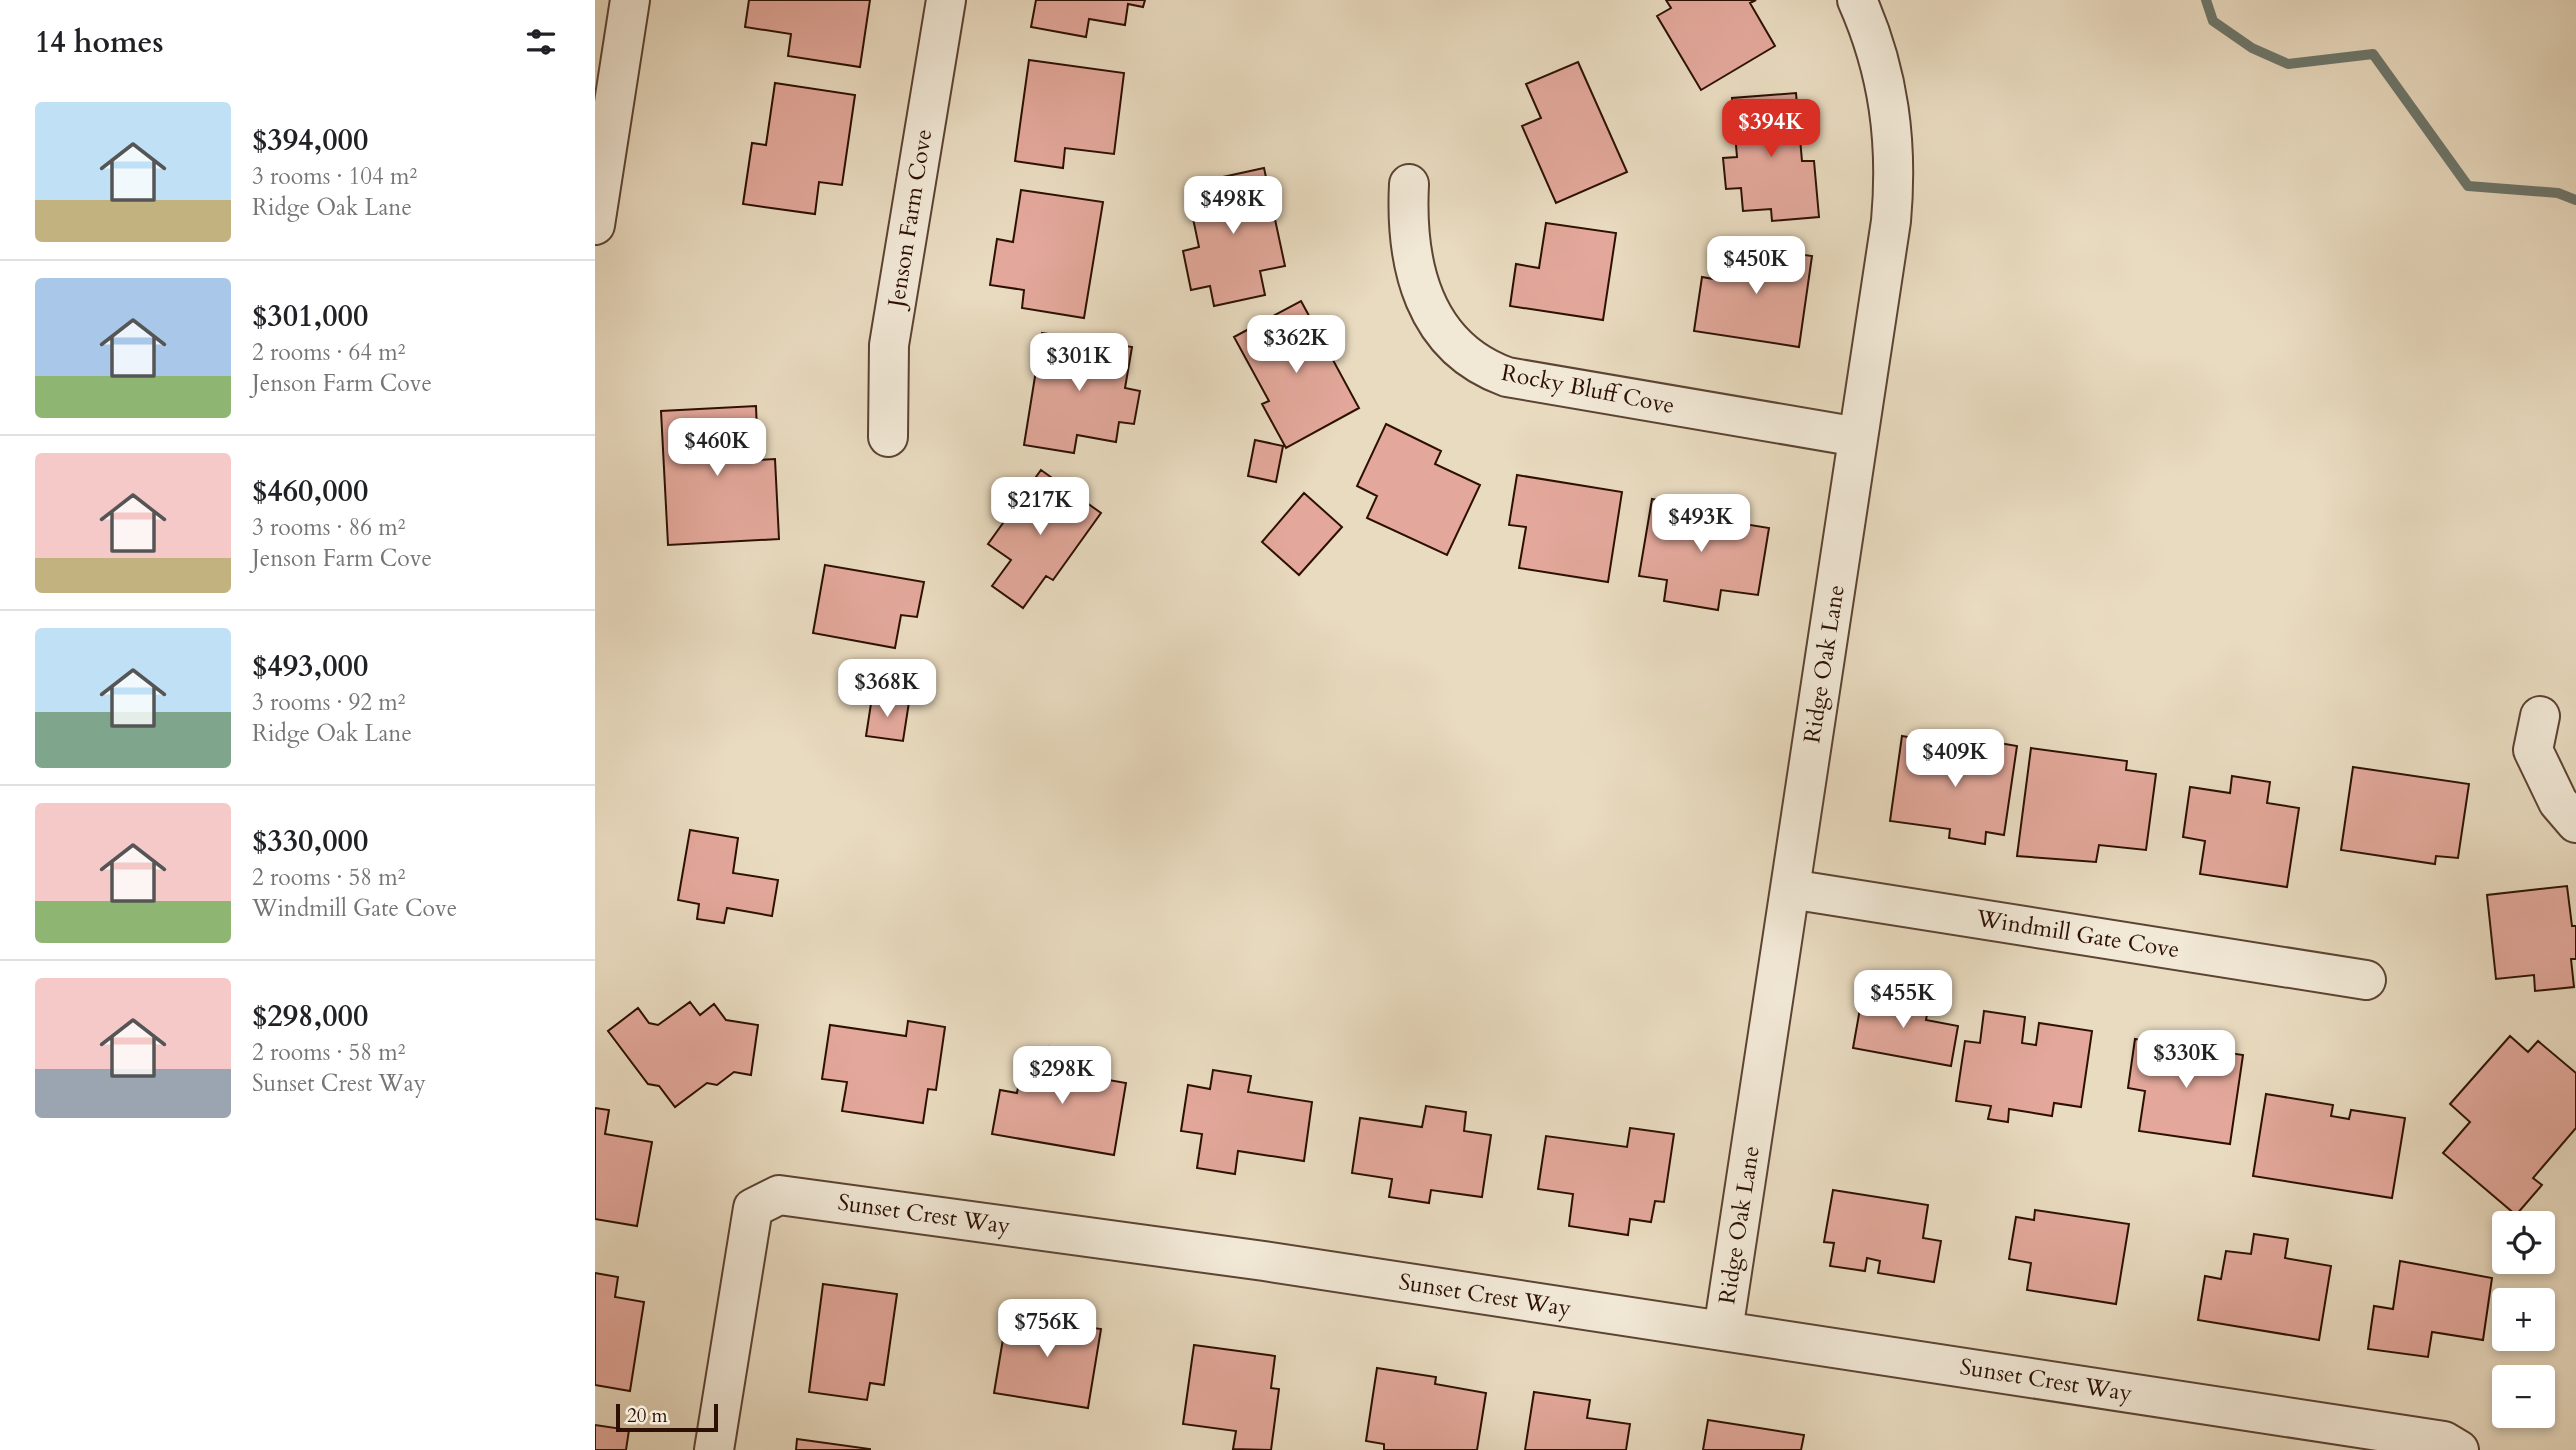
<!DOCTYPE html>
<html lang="en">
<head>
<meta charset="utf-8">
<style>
	:root { --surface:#fff; --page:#f2f2f2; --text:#202124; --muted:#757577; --line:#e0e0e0; --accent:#d93025 }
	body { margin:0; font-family:Cardo,serif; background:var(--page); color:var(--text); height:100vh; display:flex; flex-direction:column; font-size:26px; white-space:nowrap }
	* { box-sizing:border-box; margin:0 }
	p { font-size:23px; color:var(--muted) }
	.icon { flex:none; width:38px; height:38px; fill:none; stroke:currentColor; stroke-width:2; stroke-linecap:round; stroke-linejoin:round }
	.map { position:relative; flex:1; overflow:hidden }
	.side { display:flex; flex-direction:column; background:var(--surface); width:595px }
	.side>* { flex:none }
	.controls { position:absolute; left:1897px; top:1211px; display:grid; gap:14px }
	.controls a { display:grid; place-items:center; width:63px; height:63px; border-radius:7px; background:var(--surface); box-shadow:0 4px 10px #0003; font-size:35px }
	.scale { position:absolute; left:21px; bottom:18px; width:102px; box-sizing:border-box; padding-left:7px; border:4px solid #2d1003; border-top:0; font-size:19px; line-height:24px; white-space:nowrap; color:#2d1003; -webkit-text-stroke:5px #f1e8d6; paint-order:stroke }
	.price { position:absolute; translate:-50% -60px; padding:0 16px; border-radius:14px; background:#fff; color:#222; font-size:23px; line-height:46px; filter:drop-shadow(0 2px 4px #0008) }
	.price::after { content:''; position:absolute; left:50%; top:42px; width:21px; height:16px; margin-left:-10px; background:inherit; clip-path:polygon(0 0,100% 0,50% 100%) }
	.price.active { background:var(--accent); color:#fff }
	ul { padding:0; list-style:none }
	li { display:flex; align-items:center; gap:21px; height:175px; padding:0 35px }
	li+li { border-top:2px solid var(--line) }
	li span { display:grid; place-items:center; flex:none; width:196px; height:140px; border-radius:7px; color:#555 }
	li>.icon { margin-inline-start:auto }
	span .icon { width:84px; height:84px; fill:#fffc; stroke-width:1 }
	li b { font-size:30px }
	h2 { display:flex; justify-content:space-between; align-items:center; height:84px; padding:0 35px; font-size:30px }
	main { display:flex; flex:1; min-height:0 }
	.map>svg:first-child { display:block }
</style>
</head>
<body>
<main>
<section class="side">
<h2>14 homes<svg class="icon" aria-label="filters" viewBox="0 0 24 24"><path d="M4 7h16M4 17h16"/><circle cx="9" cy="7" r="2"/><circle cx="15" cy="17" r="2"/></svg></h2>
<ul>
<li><span style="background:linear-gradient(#bfe0f5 70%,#c2b280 0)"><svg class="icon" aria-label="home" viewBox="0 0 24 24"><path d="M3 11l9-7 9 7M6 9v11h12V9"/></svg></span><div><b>$394,000</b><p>3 rooms · 104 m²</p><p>Ridge Oak Lane</p></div></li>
<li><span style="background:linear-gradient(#a9c7e8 70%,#8fb573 0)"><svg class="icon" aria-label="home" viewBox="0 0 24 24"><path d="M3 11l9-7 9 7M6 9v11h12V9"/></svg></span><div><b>$301,000</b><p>2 rooms · 64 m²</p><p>Jenson Farm Cove</p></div></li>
<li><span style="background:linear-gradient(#f6c9c9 75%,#c2b280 0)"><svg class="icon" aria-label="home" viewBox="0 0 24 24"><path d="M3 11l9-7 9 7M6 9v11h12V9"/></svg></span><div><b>$460,000</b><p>3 rooms · 86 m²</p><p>Jenson Farm Cove</p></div></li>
<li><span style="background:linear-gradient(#bfe0f5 60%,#7fa58c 0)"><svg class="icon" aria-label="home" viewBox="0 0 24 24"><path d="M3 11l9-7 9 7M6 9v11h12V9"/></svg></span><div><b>$493,000</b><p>3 rooms · 92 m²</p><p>Ridge Oak Lane</p></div></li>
<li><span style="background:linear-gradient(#f6c9c9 70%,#8fb573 0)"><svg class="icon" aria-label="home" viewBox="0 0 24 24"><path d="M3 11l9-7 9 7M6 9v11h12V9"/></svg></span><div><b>$330,000</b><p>2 rooms · 58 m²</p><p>Windmill Gate Cove</p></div></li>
<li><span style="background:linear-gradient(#f6c9c9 65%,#9aa5b1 0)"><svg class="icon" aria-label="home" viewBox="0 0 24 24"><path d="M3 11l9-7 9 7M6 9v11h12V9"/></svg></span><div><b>$298,000</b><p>2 rooms · 58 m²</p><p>Sunset Crest Way</p></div></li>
</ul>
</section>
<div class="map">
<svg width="1981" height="1450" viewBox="0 0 1981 1450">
	<rect width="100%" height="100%" fill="#e9dbc0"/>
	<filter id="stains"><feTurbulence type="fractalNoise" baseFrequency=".00286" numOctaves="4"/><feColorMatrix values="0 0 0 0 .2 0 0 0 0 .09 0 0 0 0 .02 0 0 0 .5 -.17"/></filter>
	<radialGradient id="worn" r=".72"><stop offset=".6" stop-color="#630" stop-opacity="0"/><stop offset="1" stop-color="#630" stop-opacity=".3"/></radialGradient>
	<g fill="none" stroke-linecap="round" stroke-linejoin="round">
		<path stroke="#6d776c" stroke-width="10" d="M1611,0l7,21 39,27 36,16 85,-10 95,132 90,7 18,7"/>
	</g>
	<path fill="#e3a89b" stroke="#2d1003" stroke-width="2" d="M154,0h121l-10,67 -72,-11 3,-22 -46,-7z
		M441,0h109l-2,7 -15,-3 -3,21 -36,-6 -3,18 -55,-10z
		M1071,0h90l-6,3 25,43 -74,44 -44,-74 14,-8z
		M434,60l95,13 -10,81 -49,-6 -2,20 -48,-7z
		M983,62l49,110 -71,31 -34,-77 19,-8 -15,-34z
		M180,83l80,12 -13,90 -23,-3 -4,32 -72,-10 9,-61 14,2z
		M1201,93l6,68h12l5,56 -47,4 -1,-12 -28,2 -2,-23 -15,1 -3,-31 14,-1 -5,-59z
		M669,168l21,98 -25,5 5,24 -51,11 -4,-20 -19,4 -8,-39 16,-4 -13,-62z
		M426,190l82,12 -19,116 -62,-10 2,-18 -34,-5 7,-46 16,3z
		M951,223l70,10 -13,87 -93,-14 6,-42 23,4z
		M1130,244l87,12 -13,91 -105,-16 8,-54 17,3z
		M706,301l58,107 -73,40 -24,-44 7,-3 -35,-64z
		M447,333l90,14 -7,41 15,3 -6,33 -15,-2 -3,20 -39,-7 -3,18 -50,-8z
		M161,406l2,54 17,-1 4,80 -111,6 -7,-134z
		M791,424l55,27 -6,13 45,21 -33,70 -80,-37 10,-22 -20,-10z
		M660,440l28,6 -7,36 -28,-6z
		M446,470l60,43 -48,67 -7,-4 -23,32 -31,-22 19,-26 -23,-16z
		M922,475l105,17 -14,90 -89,-14 7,-41 -17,-2z
		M709,493l38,34 -43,48 -37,-33z
		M1057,499l57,9 -2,10 62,10 -11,67 -37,-5 -3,20 -54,-9 3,-21 -28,-4z
		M230,565l99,17 -7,35 -16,-2 -6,33 -82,-15z
		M277,697l37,5 -6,39 -37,-5z
		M1307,736l24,4 -2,15 43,6 3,-23 47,8 -13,89 -18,-3 -1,12 -36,-6 1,-9 -60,-8z
		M1436,748l96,13 -1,9 30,4 -10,76 -47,-5 -3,17 -79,-6z
		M1758,767l116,17 -11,74 -22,-2 -1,8 -94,-14z
		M1637,776l38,6 -3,21 32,5 -12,79 -87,-13 5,-33 -22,-4 7,-50 40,6z
		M95,830l48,8 -5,35 45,7 -6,36 -45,-8 -3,15 -27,-4 2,-15 -21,-4z
		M1972,886l5,40h4v33h-5l3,28 -39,4 -1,-16 -38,4 -9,-84z
		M1268,992l66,12 -3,16 32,6 -7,40 -98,-18z
		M95,1002l10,13 14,-11 12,16 32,5 -7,50 -17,-3 -17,13 -10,-2 -32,24 -16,-21 -11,-2 -40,-53 30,-23 11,15 9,2z
		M1389,1011l41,6 -3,26 14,2 3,-22 53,8 -11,76 -27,-4 -2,13 -43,-7 -1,13 -20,-3 3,-13 -35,-5 9,-60 15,2z
		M313,1021l37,6 -9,63 -8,-1 -5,34 -81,-12 5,-29 -25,-3 8,-54 76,11z
		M1915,1036l18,16 10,-11 38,32v55l-43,50 9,7 -26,30 -73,-62 27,-31 -20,-18z
		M1540,1039l108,16 -13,89 -91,-13 6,-40 -17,-3z
		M454,1047l35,6 -4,22 46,8 -12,72 -122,-21 8,-44 17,3 5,-28 23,4z
		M618,1070l38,6 -3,16 64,10 -8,59 -66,-10 -3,23 -38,-6 5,-34 -21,-3 7,-46 22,4z
		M1671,1094l67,11 -2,11 18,3 2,-9 54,8 -13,80 -139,-22z
		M831,1106l40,6 -2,19 27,4 -9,62 -51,-7 -2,13 -40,-6 3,-18 -40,-6 8,-55 62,9z
		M0,1108l14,2 -4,24 47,8 -15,84 -42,-7z
		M1035,1128l44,6 -10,68 -9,-1 -4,21 -21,-3 -2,16 -59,-9 4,-32 -35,-5 8,-53 81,11z
		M1238,1190l95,15 -5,33 18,3 -7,41 -56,-9 2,-12 -13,-3 -2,13 -35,-5 4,-23 -10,-1z
		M1440,1210l94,14 -13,80 -89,-14 4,-27 -22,-4 7,-42 18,3z
		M1659,1234l34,5 -3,19 46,8 -12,74 -121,-20 7,-44 16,3 5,-28 25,3z
		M1805,1261l92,17 -9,62 -51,-8 -4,25 -60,-8 6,-43 19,3z
		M0,1273l23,4 -3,20 29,5 -14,89 -35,-6z
		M228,1284l74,10 -13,91 -14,-2 -3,17 -58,-8z
		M413,1309l59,9 -1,6 35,5 -13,79 -94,-15z
		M599,1345l81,11 -4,32 8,1 -8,61 -38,-1 3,-18 -53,-7z
		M782,1368l59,9 -1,7 51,9 -9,57h-93v-6l-18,-3z
		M939,1392l56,8 -3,18 43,6 -4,26h-101z
		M1113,1420l96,15 -3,15h-98z
		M0,1425l34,5 -3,20h-31z
		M202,1439l73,10v1h-74z"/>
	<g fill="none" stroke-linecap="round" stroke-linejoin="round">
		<defs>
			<path id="minor" d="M814,184c-4,80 14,163 98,193l351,60
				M0,225l35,-225
				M293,437l1,-92 57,-345
				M1945,716l-7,34 25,52 18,21
				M1195,889l576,91
				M1128,1331l168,-1110c7,-78 -2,-149 -34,-221
				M119,1450l39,-242 26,-13 485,66 1180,180 15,9"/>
		</defs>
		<use href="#minor" stroke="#5c4332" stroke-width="42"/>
		<use href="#minor" stroke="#f1e8d6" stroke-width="38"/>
	</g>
	<g text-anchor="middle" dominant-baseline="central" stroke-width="7" stroke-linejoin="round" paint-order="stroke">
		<g font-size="23" fill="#2d1003" stroke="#f1e8d6">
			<text transform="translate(315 218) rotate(-81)">Jenson Farm Cove</text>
			<text transform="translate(993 389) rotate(11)">Rocky Bluff Cove</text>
			<text transform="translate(1229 664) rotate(-81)">Ridge Oak Lane</text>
			<text transform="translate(1483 934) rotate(9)">Windmill Gate Cove</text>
			<text transform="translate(329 1214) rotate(8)">Sunset Crest Way</text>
			<text transform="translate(1144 1225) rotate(-81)">Ridge Oak Lane</text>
			<text transform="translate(890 1295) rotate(9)">Sunset Crest Way</text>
			<text transform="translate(1451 1380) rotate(9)">Sunset Crest Way</text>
		</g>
	</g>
	<rect width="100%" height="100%" filter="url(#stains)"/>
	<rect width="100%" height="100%" fill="url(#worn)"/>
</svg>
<div class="controls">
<a><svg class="icon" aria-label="locate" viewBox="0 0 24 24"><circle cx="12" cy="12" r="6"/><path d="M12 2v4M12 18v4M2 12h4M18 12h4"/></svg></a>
<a>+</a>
<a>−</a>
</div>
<div class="scale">20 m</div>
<b class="price active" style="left:1176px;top:159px">$394K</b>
<b class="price" style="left:638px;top:236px">$498K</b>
<b class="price" style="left:1161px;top:296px">$450K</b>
<b class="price" style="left:701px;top:375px">$362K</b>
<b class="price" style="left:484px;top:393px">$301K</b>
<b class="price" style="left:122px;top:478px">$460K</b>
<b class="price" style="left:445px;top:537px">$217K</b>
<b class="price" style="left:1106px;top:554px">$493K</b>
<b class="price" style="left:292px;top:719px">$368K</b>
<b class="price" style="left:1360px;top:789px">$409K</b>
<b class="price" style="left:1308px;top:1030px">$455K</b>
<b class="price" style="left:1591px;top:1090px">$330K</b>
<b class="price" style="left:467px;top:1106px">$298K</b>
<b class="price" style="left:452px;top:1359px">$756K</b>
</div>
</main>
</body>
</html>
